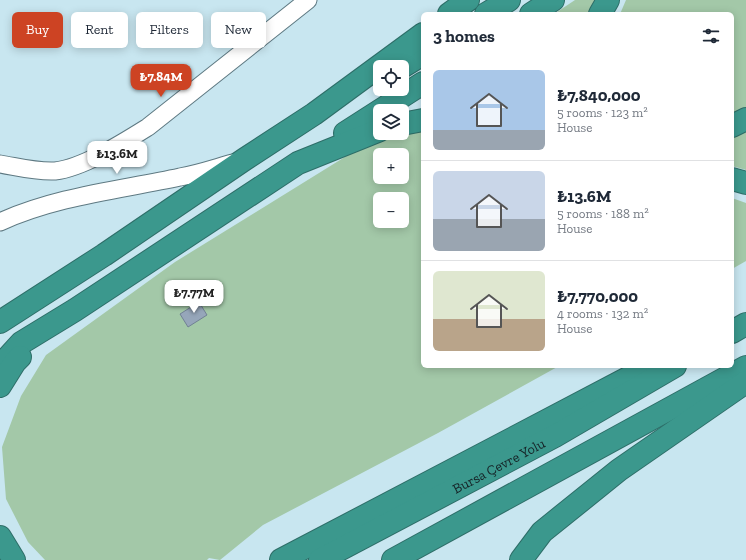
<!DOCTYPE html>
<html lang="en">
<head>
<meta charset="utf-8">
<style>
	:root { --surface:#fff; --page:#f6f6f7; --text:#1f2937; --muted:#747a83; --line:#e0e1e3; --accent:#cd4323 }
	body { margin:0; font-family:"Zilla Slab",serif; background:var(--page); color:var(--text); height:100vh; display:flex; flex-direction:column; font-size:15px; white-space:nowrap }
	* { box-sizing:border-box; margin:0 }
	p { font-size:13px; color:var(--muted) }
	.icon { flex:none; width:22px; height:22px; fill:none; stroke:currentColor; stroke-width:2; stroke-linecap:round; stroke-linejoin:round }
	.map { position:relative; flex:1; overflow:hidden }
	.panel { position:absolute; left:421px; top:12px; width:313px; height:356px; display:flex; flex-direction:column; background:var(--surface); border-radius:6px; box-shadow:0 2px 10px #0003 }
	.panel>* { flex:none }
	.guide { position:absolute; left:12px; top:12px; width:349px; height:36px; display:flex; gap:8px }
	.buttons { position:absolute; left:373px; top:60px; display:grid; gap:8px }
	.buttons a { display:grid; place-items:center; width:36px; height:36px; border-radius:6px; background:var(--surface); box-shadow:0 2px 10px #0003; font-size:20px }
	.price { position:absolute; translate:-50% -34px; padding:0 9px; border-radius:8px; background:#fff; color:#222; font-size:13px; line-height:26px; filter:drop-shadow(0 1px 2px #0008) }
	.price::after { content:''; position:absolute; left:50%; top:24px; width:12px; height:9px; margin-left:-6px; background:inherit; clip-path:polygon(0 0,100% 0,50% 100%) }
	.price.active { background:var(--accent); color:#fff }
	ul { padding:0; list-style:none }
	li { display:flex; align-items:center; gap:12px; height:100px; padding:0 12px }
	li+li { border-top:1px solid var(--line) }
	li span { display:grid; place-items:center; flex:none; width:112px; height:80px; border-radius:6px; color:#555 }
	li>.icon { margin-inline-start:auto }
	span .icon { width:48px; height:48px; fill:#fffc; stroke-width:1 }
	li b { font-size:17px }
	h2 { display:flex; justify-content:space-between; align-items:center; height:48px; padding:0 12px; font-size:17px }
	.pill { padding:0 14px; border-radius:6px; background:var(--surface); box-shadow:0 2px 10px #0003; font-size:14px; line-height:36px }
	.pill.active { background:var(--accent); color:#fff }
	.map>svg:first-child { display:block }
</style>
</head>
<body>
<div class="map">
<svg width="746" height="560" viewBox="0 0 746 560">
	<rect width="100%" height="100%" fill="#c8e6f0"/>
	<path fill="#a3c8a8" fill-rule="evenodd" d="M575,0h22l-5,14h-38z
		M626,0h120v108l-14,6v-100h-112z
		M423,125v241h136l-121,67 -175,92 -43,35 -11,-2 -2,2h-162l-17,-18 -22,-43 -4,-52 19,-51 25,-41 129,-93 207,-128 20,-1zM380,155h22v22h-22zM380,199h22v22h-22z
		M746,128v42l-14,-4v-31z
		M732,198l14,5v58l-14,8z"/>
	<path fill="#96a6ba" stroke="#718194" d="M199,302l8,13 -19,12 -8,-13z"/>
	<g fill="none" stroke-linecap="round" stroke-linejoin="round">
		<defs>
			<path id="minor" d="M0,164c18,3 36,8 55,7 28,-3 69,-29 93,-44l160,-127
				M0,222c57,-26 120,-32 180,-45 18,-3 35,-9 53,-14"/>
			<g id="highway">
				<path d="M449,14l19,-14"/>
				<path d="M486,14l23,-14"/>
				<path d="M531,14l22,-14"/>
				<path d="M600,14l8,-14"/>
				<path d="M402,67l21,-13"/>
				<path d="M402,124l21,-4"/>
				<path d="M732,126l14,-7"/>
				<path d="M345,133l78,-50"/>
				<path d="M732,179l14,4"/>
				<path d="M0,322l104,-67 141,-96 69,-45 109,-80"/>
				<path d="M732,332l14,-8"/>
				<path d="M0,366l21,-23 54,-33 223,-147 82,-33"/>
				<path d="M0,386l15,-24 5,-5"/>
				<path d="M0,537l14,23"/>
				<path d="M281,560l370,-194"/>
				<path id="s1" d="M320,560l235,-124 120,-70"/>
				<path d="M393,560l353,-193"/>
				<path d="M521,560l21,-28 77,-62 127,-88"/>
			</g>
		</defs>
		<use href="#minor" stroke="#5e7982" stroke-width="19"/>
		<use href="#highway" stroke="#2e6e68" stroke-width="24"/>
		<use href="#minor" stroke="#fff" stroke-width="17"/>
		<use href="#highway" stroke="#3b988d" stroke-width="22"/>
	</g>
	<g text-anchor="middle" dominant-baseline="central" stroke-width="3" stroke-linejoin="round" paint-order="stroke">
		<g font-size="14" fill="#152024" stroke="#fff">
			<text stroke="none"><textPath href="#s1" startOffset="202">Bursa Çevre Yolu</textPath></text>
		</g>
	</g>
</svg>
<div class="buttons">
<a><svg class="icon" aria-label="locate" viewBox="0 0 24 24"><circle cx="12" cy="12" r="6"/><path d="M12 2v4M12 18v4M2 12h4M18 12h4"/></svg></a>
<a><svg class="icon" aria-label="layers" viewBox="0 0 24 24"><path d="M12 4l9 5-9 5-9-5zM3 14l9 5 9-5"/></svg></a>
<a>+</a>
<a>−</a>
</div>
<b class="price active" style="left:161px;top:98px">₺7.84M</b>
<b class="price" style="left:117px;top:175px">₺13.6M</b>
<b class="price" style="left:194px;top:314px">₺7.77M</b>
<div class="guide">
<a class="pill active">Buy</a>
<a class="pill">Rent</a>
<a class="pill">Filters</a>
<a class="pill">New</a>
</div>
<section class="panel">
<h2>3 homes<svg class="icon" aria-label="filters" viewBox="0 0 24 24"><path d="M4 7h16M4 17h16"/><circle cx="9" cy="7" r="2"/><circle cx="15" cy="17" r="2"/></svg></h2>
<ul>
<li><span style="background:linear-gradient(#a9c7e8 75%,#9aa5b1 0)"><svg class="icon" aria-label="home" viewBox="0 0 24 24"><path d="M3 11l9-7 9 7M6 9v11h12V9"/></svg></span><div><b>₺7,840,000</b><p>5 rooms · 123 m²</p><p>House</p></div></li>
<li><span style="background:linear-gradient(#c9d6e8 60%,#9aa5b1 0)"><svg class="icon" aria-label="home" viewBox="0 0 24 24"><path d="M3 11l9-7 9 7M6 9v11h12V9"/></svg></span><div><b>₺13.6M</b><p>5 rooms · 188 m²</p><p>House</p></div></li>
<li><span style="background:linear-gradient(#dfe7d0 60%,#b9a48a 0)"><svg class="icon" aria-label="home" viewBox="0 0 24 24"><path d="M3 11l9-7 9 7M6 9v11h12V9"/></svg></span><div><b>₺7,770,000</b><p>4 rooms · 132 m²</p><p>House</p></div></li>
</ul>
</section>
</div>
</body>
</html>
